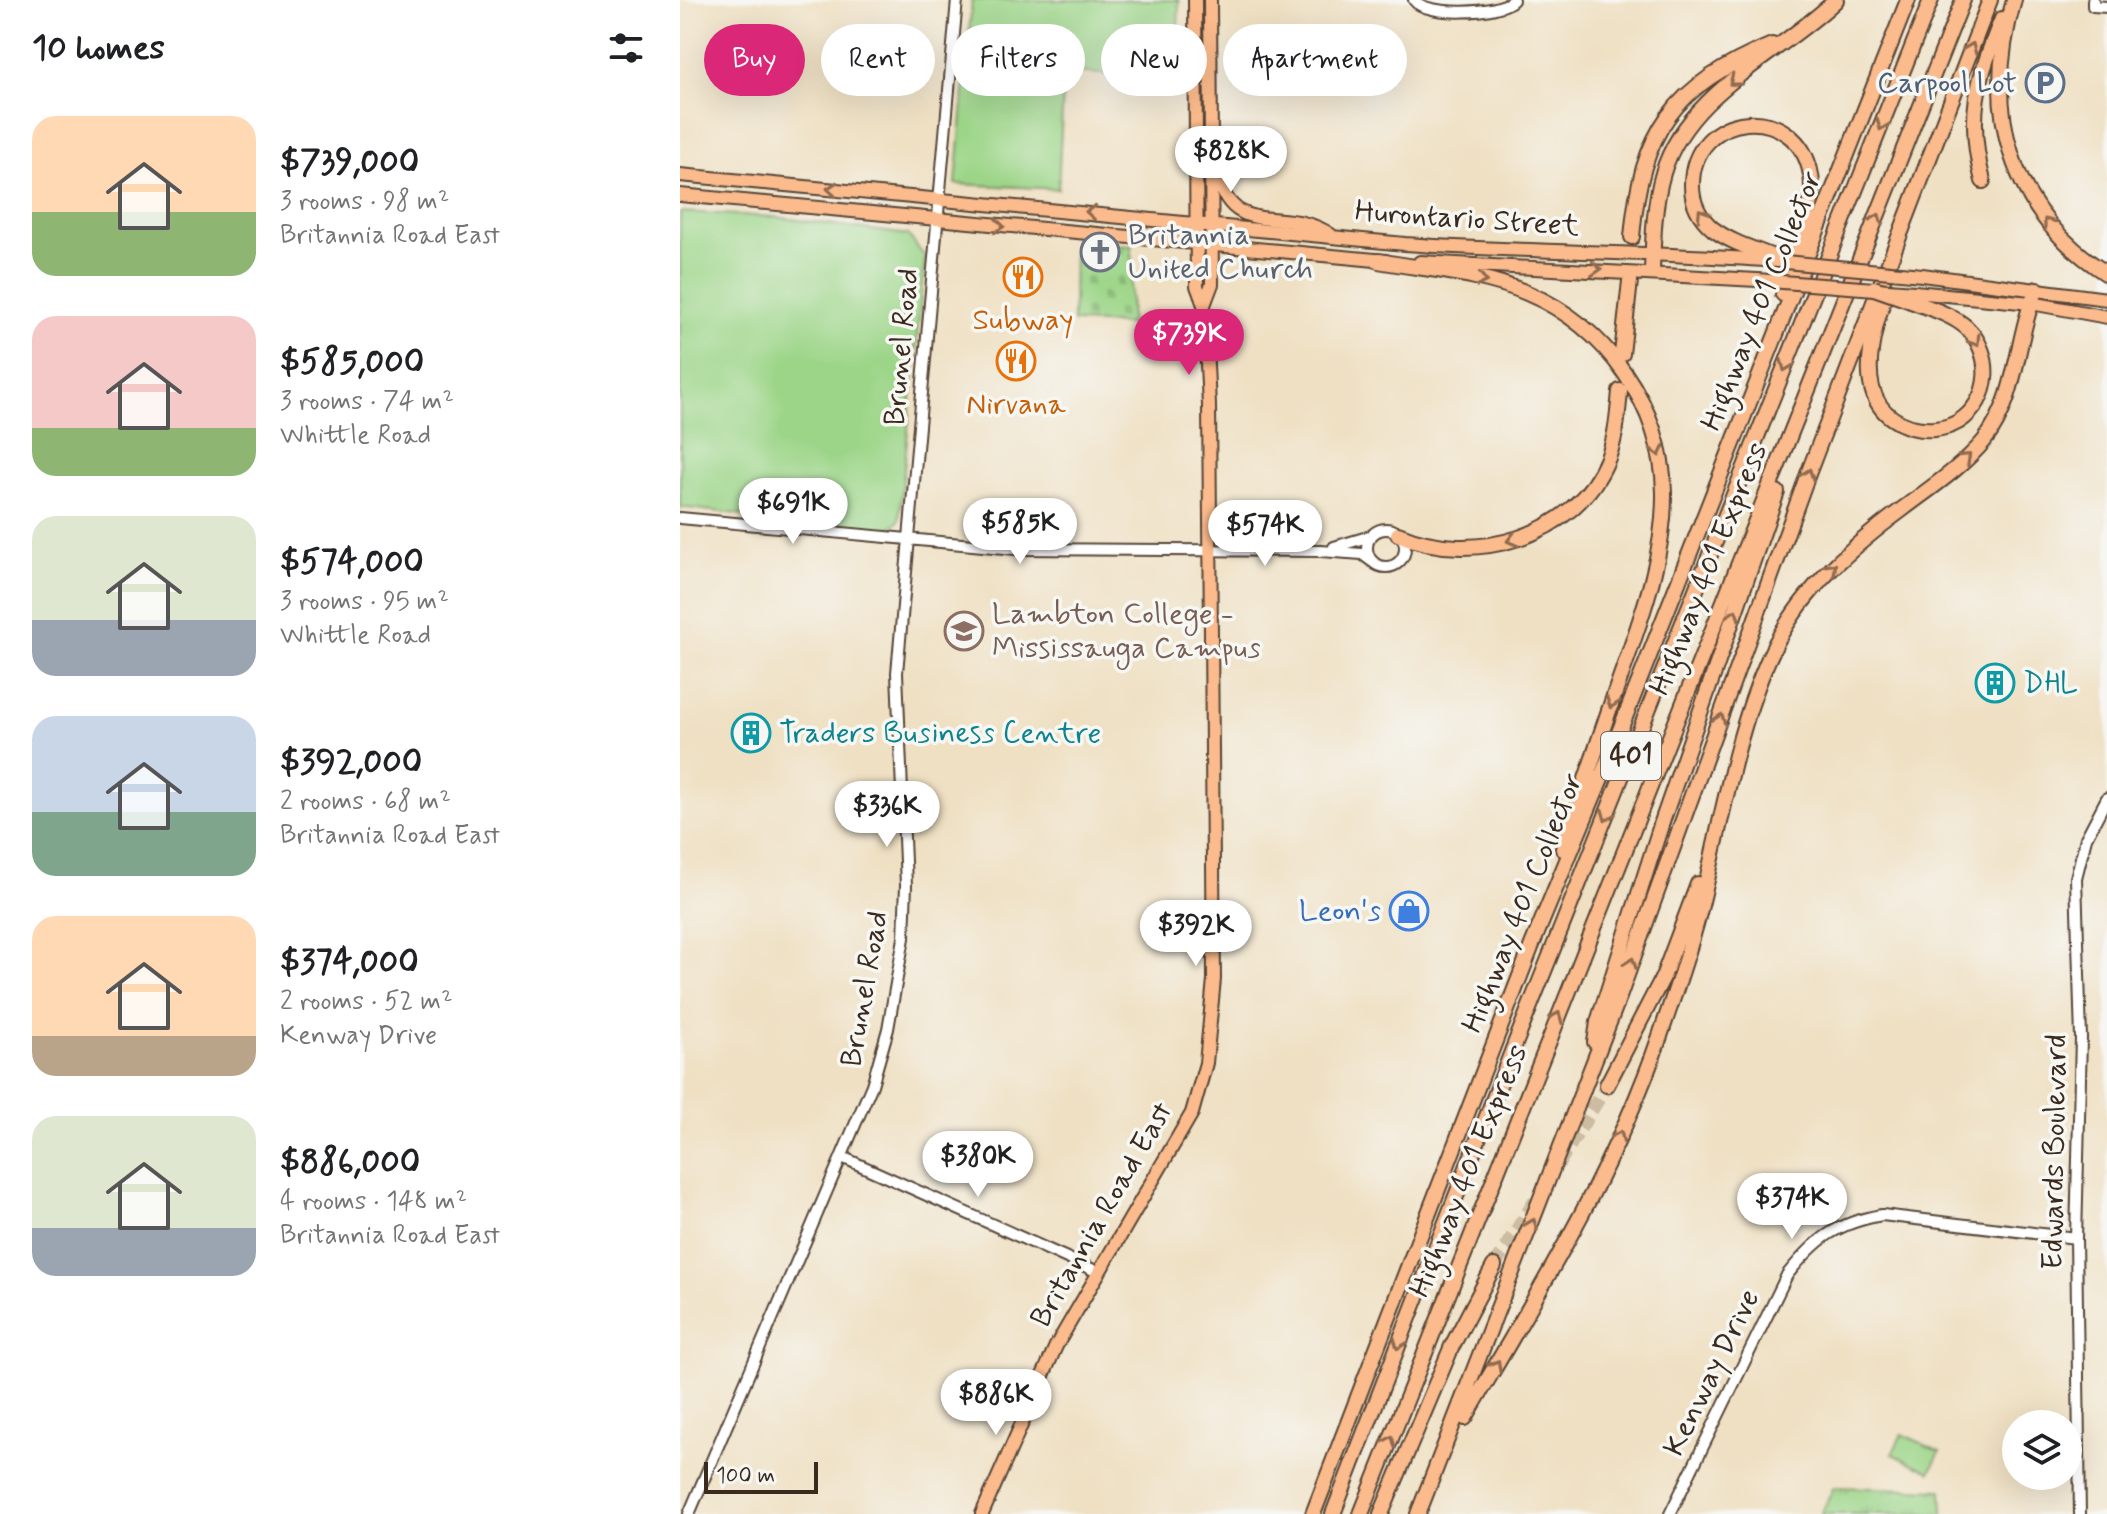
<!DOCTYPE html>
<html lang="en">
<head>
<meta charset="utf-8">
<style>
	:root { --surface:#fff; --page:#f6f6f6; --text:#202124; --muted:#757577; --accent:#db2777 }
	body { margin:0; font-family:Mynerve,sans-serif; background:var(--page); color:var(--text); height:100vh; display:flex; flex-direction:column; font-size:30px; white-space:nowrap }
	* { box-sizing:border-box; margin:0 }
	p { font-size:26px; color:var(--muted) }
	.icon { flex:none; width:44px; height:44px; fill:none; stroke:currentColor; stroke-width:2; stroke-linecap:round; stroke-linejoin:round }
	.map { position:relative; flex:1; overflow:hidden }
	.sheet { display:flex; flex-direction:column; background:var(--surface); width:680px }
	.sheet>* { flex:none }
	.top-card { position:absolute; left:24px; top:24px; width:760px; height:72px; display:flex; gap:16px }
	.tools { position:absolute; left:1322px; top:1410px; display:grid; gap:16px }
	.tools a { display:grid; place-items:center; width:80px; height:80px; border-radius:50%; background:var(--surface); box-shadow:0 8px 32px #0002; font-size:40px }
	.scale { position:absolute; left:24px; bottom:20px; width:114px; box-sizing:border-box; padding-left:8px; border:4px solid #3b2a1e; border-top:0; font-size:22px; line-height:28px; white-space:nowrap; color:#3b2a1e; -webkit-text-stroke:6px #f6f6f2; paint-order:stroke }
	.price { position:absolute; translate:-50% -68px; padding:0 18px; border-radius:28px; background:#fff; color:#222; font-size:26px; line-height:52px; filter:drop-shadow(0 2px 4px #0008) }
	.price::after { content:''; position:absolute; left:50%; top:48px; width:24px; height:18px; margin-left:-12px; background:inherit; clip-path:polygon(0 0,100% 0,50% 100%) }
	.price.selected { background:var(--accent); color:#fff }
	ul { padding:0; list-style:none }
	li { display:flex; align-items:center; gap:24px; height:200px; padding:0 32px }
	li span { display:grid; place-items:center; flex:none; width:224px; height:160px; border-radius:24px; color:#555 }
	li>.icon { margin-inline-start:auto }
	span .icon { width:96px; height:96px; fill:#fffc; stroke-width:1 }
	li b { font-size:34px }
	h2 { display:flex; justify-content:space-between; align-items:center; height:96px; padding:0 32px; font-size:34px }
	.chip { padding:0 28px; border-radius:36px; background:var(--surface); box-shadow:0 8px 32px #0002; font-size:28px; line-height:72px }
	.chip.selected { background:var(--accent); color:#fff }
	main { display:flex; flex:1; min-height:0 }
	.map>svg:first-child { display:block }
</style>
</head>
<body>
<main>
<section class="sheet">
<h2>10 homes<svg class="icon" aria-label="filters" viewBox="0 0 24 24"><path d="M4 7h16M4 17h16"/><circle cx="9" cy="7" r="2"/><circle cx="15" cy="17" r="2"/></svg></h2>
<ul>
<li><span style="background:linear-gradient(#ffd9b3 60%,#8fb573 0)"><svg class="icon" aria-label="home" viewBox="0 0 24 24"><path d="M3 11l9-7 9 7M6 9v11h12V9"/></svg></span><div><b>$739,000</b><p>3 rooms · 98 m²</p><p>Britannia Road East</p></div></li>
<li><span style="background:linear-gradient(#f6c9c9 70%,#8fb573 0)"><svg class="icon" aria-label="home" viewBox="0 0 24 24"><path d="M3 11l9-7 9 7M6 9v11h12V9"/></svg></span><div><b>$585,000</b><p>3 rooms · 74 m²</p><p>Whittle Road</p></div></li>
<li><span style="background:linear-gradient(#dfe7d0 65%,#9aa5b1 0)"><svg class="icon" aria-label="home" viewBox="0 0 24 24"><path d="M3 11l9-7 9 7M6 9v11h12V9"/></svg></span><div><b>$574,000</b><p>3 rooms · 95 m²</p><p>Whittle Road</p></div></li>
<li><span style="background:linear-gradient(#c9d6e8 60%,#7fa58c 0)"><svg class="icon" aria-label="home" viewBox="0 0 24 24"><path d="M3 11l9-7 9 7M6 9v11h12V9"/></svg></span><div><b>$392,000</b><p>2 rooms · 68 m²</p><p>Britannia Road East</p></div></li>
<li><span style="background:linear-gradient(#ffd9b3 75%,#b9a48a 0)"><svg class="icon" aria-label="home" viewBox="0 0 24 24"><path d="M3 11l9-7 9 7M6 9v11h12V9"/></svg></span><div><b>$374,000</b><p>2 rooms · 52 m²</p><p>Kenway Drive</p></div></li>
<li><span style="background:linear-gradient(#dfe7d0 70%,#9aa5b1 0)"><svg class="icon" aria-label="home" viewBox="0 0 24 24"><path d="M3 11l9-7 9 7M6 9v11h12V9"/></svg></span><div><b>$886,000</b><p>4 rooms · 148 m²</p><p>Britannia Road East</p></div></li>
</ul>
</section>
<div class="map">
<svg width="1427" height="1514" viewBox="0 0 1427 1514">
	<defs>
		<pattern id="cemetery-stones" width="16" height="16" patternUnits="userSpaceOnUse" patternTransform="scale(2)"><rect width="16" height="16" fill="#9cd588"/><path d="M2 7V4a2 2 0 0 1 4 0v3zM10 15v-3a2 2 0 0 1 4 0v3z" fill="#87b775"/></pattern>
		<pattern id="park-tufts" width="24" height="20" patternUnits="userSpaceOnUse" patternTransform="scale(2)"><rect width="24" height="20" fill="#9cd588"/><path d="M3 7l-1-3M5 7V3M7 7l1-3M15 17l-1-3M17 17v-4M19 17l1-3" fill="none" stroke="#87b775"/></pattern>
	</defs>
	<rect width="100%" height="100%" fill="#f6f6f2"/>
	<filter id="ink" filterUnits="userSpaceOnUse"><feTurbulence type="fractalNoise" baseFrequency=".0125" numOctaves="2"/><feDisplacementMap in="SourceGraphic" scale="16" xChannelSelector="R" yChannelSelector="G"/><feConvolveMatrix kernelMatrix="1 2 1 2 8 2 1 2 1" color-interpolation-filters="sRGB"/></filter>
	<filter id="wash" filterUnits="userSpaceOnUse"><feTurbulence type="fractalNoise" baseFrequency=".006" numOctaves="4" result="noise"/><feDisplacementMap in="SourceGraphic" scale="32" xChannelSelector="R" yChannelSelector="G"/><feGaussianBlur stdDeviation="1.8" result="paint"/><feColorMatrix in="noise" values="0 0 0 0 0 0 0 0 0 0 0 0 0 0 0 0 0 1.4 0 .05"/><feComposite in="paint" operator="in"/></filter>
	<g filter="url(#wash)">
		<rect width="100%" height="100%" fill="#efe0c3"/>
		<path fill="#9cd588" stroke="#6c8053" stroke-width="2" d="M292,0h207l-3,80 -112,-9 -6,118 -102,-5z
			M0,212l96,5 132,18 17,22 -26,264 -15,11 -204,-25z
			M1222,1434l38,18 -10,20 -38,-18z"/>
		<path fill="url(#cemetery-stones)" stroke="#6c8053" stroke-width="2" d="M394,242l58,4 -2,78 -57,-2z"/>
		<path fill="url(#park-tufts)" stroke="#6c8053" stroke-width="2" d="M1154,1487l108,3 1,24h-122z"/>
	</g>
	<g filter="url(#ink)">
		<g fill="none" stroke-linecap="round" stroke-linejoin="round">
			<path stroke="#cbbca2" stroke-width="14" stroke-dasharray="14 7" stroke-linecap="butt" d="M950,281l2,-44
				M878,1164l49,-79
				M814,1266l43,-68"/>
			<defs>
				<path id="minor" d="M734,0c12,17 86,14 99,0
					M1413,0v6l14,1
					M0,518l336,31 305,2 41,3 11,8
					M687 548a19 19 0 1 1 38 0a19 19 0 1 1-38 0Z
					M654,547l37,-11
					M162,1157l256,115
					M9,1514l183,-429 16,-56 16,-91 2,-53 -9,-212 60,-673
					M990,1514l117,-239c29,-36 49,-52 95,-60l194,23
					M1400,1514l-4,-276 5,-200 -5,-160 10,-40 21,-40"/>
				<path id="major" d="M0,175l725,69c124,9 249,7 373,17
					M537,176c19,66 67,27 114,59
					M0,195l706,66
					M740,262l337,18
					M1242,275l185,24
					M1235,292l116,11 76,14
					M524,305l8,-21 -2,-284
					M302,1514l74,-168 136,-233 14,-50 8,-84 -5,-574 -5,-100 -7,-19 -2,-286"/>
				<path id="highway" d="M1334,0c-32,109 -6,211 93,274
					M1303,181c-17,-65 -6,-101 19,-162
					M952,237c9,-106 41,-151 140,-192
					M698,261c49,9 103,12 149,32 79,33 135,113 137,199 1,69 -27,137 -49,201 -18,52 -35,104 -52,156
					M972,271c1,-31 2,-68 11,-98 24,-81 116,-118 173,-173
					M1207,289c-15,45 -39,119 24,138 15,4 33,3 47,-5 34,-21 36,-69 8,-95 -15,-13 -37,-19 -55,-26
					M1103,294c10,-35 34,-83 28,-119 -13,-76 -120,-66 -119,11 0,17 8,32 21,43 21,16 49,22 72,33
					M942,354l8,-73
					M718,534c74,32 178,4 210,-76 8,-21 10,-44 12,-67
					M915,1042l3,-20 63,-197 116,-333
					M927,1085l56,-108 35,-93
					M785,1418c72,-123 149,-247 195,-382 16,-47 33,-95 44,-143 20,-83 34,-173 72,-250 29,-56 78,-98 128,-135 28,-21 58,-41 80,-67 35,-44 31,-103 53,-152
					M633,1514l219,-569 69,-167 307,-778
					M653,1514l180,-465 418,-1049
					M681,1514l602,-1514
					M701,1514l71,-168 42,-80
					M738,1514l201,-517 189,-523 182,-474"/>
			</defs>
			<use href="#minor" stroke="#564537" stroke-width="14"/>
			<use href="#major" stroke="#564537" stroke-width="16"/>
			<use href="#highway" stroke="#564537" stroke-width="18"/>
			<use href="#minor" stroke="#fff" stroke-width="10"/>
			<use href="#major" stroke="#fbbb8c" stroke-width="12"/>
			<use href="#highway" stroke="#fbbb8c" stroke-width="14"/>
			<defs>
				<path id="major-bridge" d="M1105,262l137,13
					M1077,280l158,12"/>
				<path id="highway-bridge" d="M1194,288l37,13"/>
			</defs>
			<use href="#major-bridge" stroke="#564537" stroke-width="16" stroke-linecap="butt"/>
			<use href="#highway-bridge" stroke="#564537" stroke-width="18" stroke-linecap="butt"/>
			<use href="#major-bridge" stroke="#fbbb8c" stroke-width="12"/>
			<use href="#highway-bridge" stroke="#fbbb8c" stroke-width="14"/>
		</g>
		<defs><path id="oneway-chevron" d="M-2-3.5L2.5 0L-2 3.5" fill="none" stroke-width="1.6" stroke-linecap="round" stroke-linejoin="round" transform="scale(2)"/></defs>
		<g stroke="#916b50">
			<use href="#oneway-chevron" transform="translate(1291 48) rotate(-68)"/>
			<use href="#oneway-chevron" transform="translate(1054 81) rotate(142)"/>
			<use href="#oneway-chevron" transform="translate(1202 125) rotate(112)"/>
			<use href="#oneway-chevron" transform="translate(152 189) rotate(-175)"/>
			<use href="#oneway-chevron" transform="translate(411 212) rotate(-175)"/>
			<use href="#oneway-chevron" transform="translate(1022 214) rotate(-123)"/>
			<use href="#oneway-chevron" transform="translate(1197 219) rotate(-68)"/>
			<use href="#oneway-chevron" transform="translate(1368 223) rotate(-129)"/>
			<use href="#oneway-chevron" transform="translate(319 226) rotate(5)"/>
			<use href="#oneway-chevron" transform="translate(916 269) rotate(3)"/>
			<use href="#oneway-chevron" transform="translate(802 280) rotate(11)"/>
			<use href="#oneway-chevron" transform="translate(1295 341) rotate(57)"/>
			<use href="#oneway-chevron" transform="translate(1106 366) rotate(112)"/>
			<use href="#oneway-chevron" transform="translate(978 451) rotate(77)"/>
			<use href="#oneway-chevron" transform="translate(1286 458) rotate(-43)"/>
			<use href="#oneway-chevron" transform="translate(1128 474) rotate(-70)"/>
			<use href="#oneway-chevron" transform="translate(832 540) rotate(165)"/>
			<use href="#oneway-chevron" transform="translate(1152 568) rotate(-45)"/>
			<use href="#oneway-chevron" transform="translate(1054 615) rotate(-71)"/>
			<use href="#oneway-chevron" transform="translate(932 703) rotate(109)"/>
			<use href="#oneway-chevron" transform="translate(1040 719) rotate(-70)"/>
			<use href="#oneway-chevron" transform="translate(927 816) rotate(112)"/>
			<use href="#oneway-chevron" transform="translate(951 963) rotate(-70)"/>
			<use href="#oneway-chevron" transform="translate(877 1017) rotate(-68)"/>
			<use href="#oneway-chevron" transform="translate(939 1136) rotate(-65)"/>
			<use href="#oneway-chevron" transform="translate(852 1224) rotate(-69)"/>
			<use href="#oneway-chevron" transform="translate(719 1344) rotate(111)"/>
			<use href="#oneway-chevron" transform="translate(816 1365) rotate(-60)"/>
			<use href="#oneway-chevron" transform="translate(710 1441) rotate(-68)"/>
		</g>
	</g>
	<defs>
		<symbol id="parking-ring" viewBox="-11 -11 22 22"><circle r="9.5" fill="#f6f6f2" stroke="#5c6f8a" stroke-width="1.5"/><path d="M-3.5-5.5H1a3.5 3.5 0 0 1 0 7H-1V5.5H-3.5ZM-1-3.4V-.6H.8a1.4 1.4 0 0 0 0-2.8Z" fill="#5c6f8a"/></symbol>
		<symbol id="church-ring" viewBox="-11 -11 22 22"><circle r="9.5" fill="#f6f6f2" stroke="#6b7280" stroke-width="1.5"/><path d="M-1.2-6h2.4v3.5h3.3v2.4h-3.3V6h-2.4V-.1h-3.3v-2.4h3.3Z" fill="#6b7280"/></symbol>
		<symbol id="restaurant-ring" viewBox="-11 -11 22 22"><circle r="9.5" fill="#f6f6f2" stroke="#e8710a" stroke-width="1.5"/><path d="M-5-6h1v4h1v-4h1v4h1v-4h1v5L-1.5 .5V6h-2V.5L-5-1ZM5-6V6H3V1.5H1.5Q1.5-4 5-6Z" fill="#e8710a"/></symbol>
		<symbol id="university-ring" viewBox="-11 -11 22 22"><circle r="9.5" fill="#f6f6f2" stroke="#8d6e63" stroke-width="1.5"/><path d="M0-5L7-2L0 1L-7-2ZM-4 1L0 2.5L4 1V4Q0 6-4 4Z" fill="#8d6e63"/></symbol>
		<symbol id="building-ring" viewBox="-11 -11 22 22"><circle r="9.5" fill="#f6f6f2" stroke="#0f9aa8" stroke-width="1.5"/><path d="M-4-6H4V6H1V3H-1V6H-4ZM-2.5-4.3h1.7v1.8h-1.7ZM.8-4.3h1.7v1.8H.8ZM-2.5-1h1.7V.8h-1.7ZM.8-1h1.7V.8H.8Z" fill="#0f9aa8"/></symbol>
		<symbol id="shop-ring" viewBox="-11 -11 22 22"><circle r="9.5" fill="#f6f6f2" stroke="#3f7fe0" stroke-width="1.5"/><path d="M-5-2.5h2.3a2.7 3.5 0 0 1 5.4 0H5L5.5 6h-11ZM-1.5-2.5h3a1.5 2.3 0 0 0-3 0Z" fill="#3f7fe0"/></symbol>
	</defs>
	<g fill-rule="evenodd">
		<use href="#parking-ring" x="1343" y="61" width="44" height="44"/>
		<use href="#church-ring" x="398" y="230" width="44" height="44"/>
		<use href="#restaurant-ring" x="321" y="255" width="44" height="44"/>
		<use href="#restaurant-ring" x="314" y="339" width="44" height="44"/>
		<use href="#university-ring" x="262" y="609" width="44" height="44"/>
		<use href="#building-ring" x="1293" y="661" width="44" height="44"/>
		<use href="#building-ring" x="49" y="711" width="44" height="44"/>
		<use href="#shop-ring" x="707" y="889" width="44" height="44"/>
	</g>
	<g text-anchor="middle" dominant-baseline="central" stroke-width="7" stroke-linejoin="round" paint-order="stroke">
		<rect fill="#f6f6f2" stroke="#73675e" stroke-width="2" x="921" y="732" width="60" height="48" rx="6"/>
		<g font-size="28" font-weight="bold" fill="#3b2a1e">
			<text x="951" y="756">401</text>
		</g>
		<g font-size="30" fill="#4e5e75" stroke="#f6f6f2" text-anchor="end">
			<text x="1337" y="83">Carpool Lot</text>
		</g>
		<g font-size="30" fill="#3b2a1e" stroke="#f6f6f2">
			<text transform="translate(787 219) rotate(4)">Hurontario Street</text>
			<text transform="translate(1082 301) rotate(-68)">Highway 401 Collector</text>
			<text transform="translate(222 347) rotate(-85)">Brunel Road</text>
			<text transform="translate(1029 569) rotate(-68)">Highway 401 Express</text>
			<text transform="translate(843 903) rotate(-68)">Highway 401 Collector</text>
			<text transform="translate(185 989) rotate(-80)">Brunel Road</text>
			<text transform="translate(1375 1152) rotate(-89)">Edwards Boulevard</text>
			<text transform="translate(789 1171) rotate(-68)">Highway 401 Express</text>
			<text transform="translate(422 1215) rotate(-60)">Britannia Road East</text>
			<text transform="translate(1032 1373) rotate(-64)">Kenway Drive</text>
		</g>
		<g font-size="30" fill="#5b616d" stroke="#f6f6f2" text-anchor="start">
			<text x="448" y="235">Britannia<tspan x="448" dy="34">United Church</tspan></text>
		</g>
		<g font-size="30" fill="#c56008" stroke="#f6f6f2">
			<text x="343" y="320">Subway</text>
			<text x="336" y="404">Nirvana</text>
		</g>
		<g font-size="30" fill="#785e54" stroke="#f6f6f2" text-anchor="start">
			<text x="312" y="614">Lambton College -<tspan x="312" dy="34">Mississauga Campus</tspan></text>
		</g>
		<g font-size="30" fill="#0d838f" stroke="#f6f6f2" text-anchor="start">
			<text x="1343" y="683">DHL</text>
			<text x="99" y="733">Traders Business Centre</text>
		</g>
		<g font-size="30" fill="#366cbe" stroke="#f6f6f2" text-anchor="end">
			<text x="701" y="911">Leon's</text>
		</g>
	</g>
</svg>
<div class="tools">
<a><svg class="icon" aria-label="layers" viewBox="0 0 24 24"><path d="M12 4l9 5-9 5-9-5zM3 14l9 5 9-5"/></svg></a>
</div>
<div class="scale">100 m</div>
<b class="price" style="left:551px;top:194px">$828K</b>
<b class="price selected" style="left:509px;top:377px">$739K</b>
<b class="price" style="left:113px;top:546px">$691K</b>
<b class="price" style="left:340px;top:566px">$585K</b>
<b class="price" style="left:585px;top:568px">$574K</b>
<b class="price" style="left:207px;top:849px">$336K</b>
<b class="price" style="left:516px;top:968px">$392K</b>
<b class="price" style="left:298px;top:1199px">$380K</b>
<b class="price" style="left:1112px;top:1241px">$374K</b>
<b class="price" style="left:316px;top:1437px">$886K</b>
<div class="top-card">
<a class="chip selected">Buy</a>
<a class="chip">Rent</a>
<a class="chip">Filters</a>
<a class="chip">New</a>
<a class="chip">Apartment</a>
</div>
</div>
</main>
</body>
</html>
